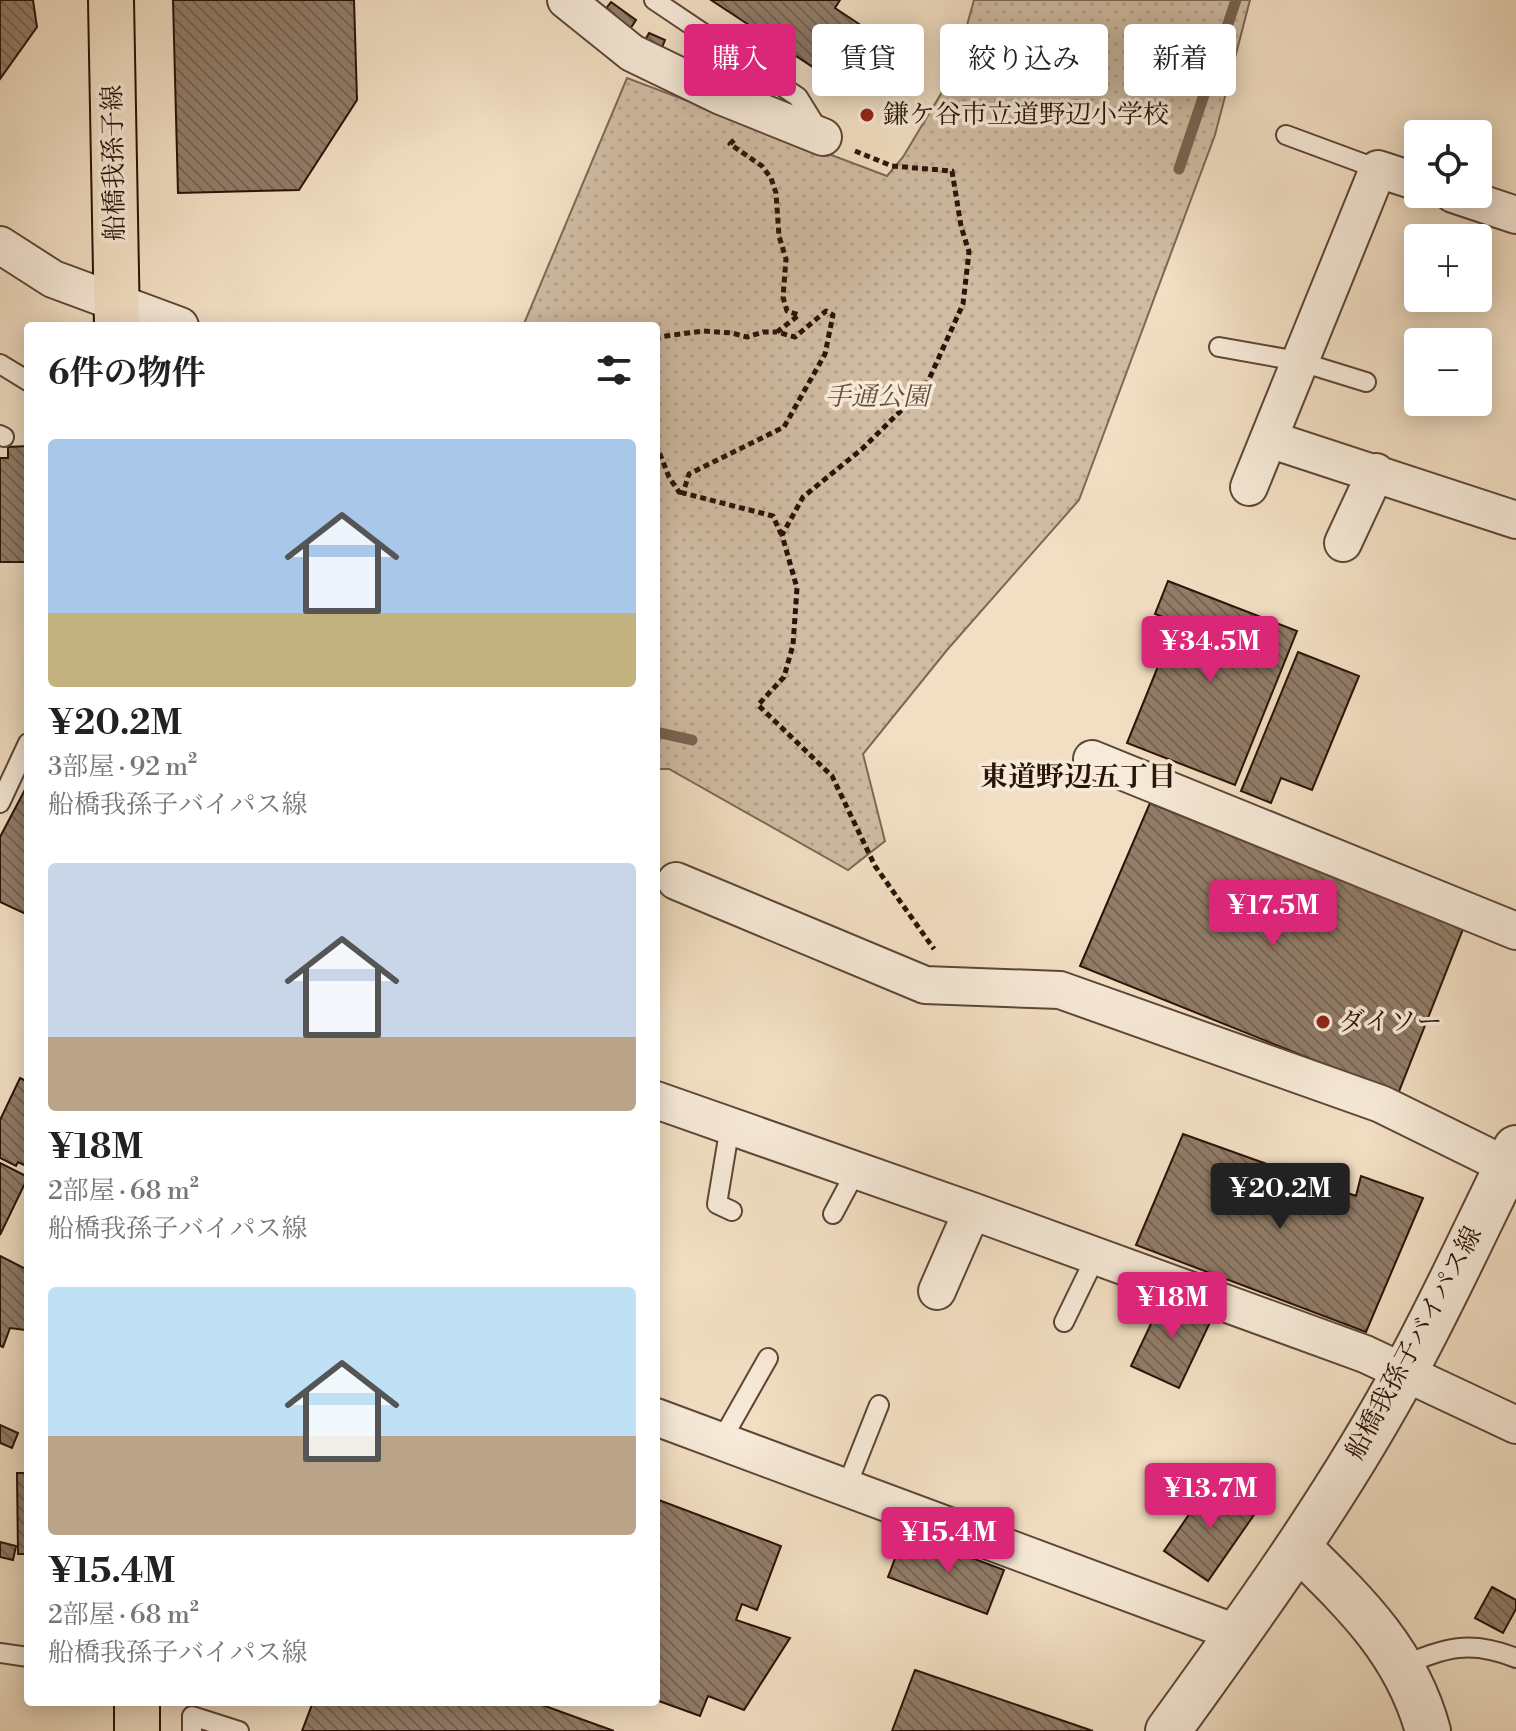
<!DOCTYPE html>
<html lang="ja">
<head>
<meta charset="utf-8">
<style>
	:root { --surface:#fff; --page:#f6f6f6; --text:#222; --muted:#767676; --accent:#db2777 }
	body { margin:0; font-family:"Libre Bodoni","Noto Serif JP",serif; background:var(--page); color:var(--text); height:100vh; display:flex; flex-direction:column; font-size:30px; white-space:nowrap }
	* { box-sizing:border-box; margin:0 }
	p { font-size:26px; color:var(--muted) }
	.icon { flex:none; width:44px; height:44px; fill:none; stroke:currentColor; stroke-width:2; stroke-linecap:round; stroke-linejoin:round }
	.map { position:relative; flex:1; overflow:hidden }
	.sheet { position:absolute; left:24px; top:322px; width:636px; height:1384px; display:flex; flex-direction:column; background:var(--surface); border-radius:8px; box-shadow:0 4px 20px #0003 }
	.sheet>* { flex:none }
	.banner { position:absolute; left:684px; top:24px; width:712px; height:72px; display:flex; gap:16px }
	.buttons { position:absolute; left:1404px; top:120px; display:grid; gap:16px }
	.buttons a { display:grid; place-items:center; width:88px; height:88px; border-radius:8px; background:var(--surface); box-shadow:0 4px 20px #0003; font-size:40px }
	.price { position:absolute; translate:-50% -68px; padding:0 18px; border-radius:8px; background:var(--accent); color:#fff; font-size:26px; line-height:52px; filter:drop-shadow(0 2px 4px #0008) }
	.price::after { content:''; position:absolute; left:50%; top:48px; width:24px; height:18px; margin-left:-12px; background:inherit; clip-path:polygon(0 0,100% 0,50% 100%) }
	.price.on { background:#222; color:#fff }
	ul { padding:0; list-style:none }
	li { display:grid; align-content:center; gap:16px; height:424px; padding:0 24px }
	li span { display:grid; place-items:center; height:248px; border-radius:8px; color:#555 }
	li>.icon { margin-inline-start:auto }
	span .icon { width:144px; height:144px; fill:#fffc; stroke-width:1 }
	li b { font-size:34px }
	h2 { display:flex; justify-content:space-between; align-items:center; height:96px; padding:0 24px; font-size:34px }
	.pill { padding:0 28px; border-radius:8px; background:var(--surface); box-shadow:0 4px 20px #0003; font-size:28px; line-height:72px }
	.pill.on { background:var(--accent); color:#fff }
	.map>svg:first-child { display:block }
</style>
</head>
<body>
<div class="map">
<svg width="1516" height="1731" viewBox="0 0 1516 1731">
	<defs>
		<pattern id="grass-dots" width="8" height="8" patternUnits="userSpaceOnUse" patternTransform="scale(2)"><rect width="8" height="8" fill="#d0bca3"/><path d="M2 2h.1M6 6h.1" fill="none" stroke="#b3a18b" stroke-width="1.8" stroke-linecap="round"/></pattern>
		<pattern id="building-back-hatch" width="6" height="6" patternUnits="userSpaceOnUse" patternTransform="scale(2)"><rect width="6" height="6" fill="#927d69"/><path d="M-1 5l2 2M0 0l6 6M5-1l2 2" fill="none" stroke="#776554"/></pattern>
	</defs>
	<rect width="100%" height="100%" fill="#f2dfc3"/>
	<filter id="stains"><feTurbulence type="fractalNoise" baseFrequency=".0025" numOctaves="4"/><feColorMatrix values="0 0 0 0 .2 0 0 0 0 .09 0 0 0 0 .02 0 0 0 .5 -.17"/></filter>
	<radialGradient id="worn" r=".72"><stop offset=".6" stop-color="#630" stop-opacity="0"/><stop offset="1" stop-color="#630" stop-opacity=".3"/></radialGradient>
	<path fill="url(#grass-dots)" stroke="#7d6856" stroke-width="2" d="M974,0h276l-35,135 -136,365 -132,150 -84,104 22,87 -37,29 -179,-101h-13v-443h-133l104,-248 260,98 16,-19 51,-85z"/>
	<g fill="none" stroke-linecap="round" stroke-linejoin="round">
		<path stroke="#796452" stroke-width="11" d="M1179,169l57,-169
			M656,732l36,8"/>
	</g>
	<path fill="url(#building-back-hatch)" stroke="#2a1308" stroke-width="2" d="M0,0h33l4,27 -37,52z
		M173,0h181l3,100 -58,90 -121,3z
		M711,0h129l-5,8 27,18 -34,51z
		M611,2l25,18 -6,9 -26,-18z
		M649,33l16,7 -4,10 -17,-8z
		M28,446v116h-28v-104h8v-11z
		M1168,581l129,50 -62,154 -108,-42 49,-121 -21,-8z
		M1298,652l61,24 -47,114 -31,-12 -10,25 -30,-12z
		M28,784v131l-28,-13v-65z
		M1150,803l313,126 -65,165 -318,-128z
		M20,1078l8,4v85l-10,-5 -2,4 -16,-8v-38z
		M1183,1134l173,62 5,-20 62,22 -57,134 -230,-87z
		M0,1163l28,14 -28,58z
		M0,1256l28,14v57l-3,3 -15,-2 -7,19 -3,-1z
		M1166,1292l48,22 -35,74 -48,-22z
		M0,1425l18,8 -6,15 -12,-5z
		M17,1473h11v81h-10z
		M1212,1481l44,31 -48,69 -44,-30z
		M656,1499l125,47 -24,64 -15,-6 -6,16 54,18 -46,72 -36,-14 -8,20 -44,-16z
		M902,1540l41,15 3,-7 58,22 -17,44 -99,-37z
		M0,1542l16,4 -3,14 -13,-3z
		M1492,1587l24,13v9l-13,24 -28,-15z
		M915,1670l178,61h-201z
		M313,1702h221l80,29h-312z"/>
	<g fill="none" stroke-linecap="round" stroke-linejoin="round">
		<defs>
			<path id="service" d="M654,0l144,97 21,34
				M1286,135l92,34
				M1219,347l79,14 68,21
				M0,364l28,17
				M0,435l4,2
				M0,803l28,-60
				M730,1126l-13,78 15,7
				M833,1214l23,-43
				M1064,1322l32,-66
				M721,1441l47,-83
				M846,1488l33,-83
				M0,1653l28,4
				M1401,1666c45,-18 68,-27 115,-8
				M192,1731v-15l47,15"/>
			<path id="minor" d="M566,0l66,53 89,43 102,41
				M1453,194l63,21
				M0,245l53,34 127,47
				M1269,439l247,81
				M1249,487l129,-318 40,13
				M1343,543l33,-71
				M1092,759l424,172
				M676,881l249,104 135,5 321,114 126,62
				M656,1100l316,111 393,143 151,71
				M937,1291l35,-80
				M656,1417l583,217"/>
			<path id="tertiary" d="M1298,1547c57,56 108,104 130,184
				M1168,1731c84,-116 169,-234 237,-360 40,-73 74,-149 111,-223"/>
			<path id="primary" d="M111,0l6,326
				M137,1702v29"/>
		</defs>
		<use href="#service" stroke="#5c4637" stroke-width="22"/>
		<use href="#minor" stroke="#5c4637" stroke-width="40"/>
		<use href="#tertiary" stroke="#5c4637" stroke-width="48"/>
		<use href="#primary" stroke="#2a1308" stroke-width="48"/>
		<path stroke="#2a1308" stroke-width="5" stroke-dasharray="6 4" stroke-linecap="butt" d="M734,140l-4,4 32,22 9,12 5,15 3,43 7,23 -3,38 4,14 12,4 -22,17 18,5 31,-26 7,4 -8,39 -41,73 -95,47 -6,19 90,23 8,18
			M855,151l37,15 60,5 9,55 8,26 -6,52 -37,82 -64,63 -59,48 -21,38 15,53 -4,57 -9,32 -26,28 74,71 43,90 59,83
			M656,340l2,-3 46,-6 28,2 15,4 16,-5h14
			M656,444l13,33 10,15 4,1"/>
		<use href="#service" stroke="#f7ead8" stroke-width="18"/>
		<use href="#minor" stroke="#f7ead8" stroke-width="36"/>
		<use href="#tertiary" stroke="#f7ead8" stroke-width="44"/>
		<use href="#primary" stroke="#f2dfc3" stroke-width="44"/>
	</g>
	<g fill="#8f2418" stroke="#f7ead8" stroke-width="3">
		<circle cx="867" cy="115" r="8"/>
		<circle cx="1323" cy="1022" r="8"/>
	</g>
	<g text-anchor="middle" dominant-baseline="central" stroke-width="7" stroke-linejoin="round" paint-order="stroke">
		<g font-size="26" fill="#2a1308" stroke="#f7ead8" text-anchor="start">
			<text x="883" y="115">鎌ケ谷市立道野辺小学校</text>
			<text x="1339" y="1022">ダイソー</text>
		</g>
		<g font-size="26" fill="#2a1308" stroke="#f7ead8">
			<text transform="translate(114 163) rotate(-91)">船橋我孫子線</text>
			<text transform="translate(1414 1343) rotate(-62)">船橋我孫子バイパス線</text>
		</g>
		<g font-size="26" font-style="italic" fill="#644e3e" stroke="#f7ead8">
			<text x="877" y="397">手通公園</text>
		</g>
		<g font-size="28" font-weight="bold" fill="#2a1308" stroke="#f7ead8">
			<text x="1078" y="777">東道野辺五丁目</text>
		</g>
	</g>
	<rect width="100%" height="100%" filter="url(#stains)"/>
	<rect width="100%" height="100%" fill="url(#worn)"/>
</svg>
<div class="buttons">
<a><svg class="icon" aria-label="locate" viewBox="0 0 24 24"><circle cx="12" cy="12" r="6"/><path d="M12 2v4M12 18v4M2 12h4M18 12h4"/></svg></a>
<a>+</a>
<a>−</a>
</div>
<b class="price" style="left:1210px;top:684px">¥34.5M</b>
<b class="price" style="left:1273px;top:948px">¥17.5M</b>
<b class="price on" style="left:1280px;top:1231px">¥20.2M</b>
<b class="price" style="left:1172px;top:1340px">¥18M</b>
<b class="price" style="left:1210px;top:1531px">¥13.7M</b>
<b class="price" style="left:948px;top:1575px">¥15.4M</b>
<div class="banner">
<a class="pill on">購入</a>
<a class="pill">賃貸</a>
<a class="pill">絞り込み</a>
<a class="pill">新着</a>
</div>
<section class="sheet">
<h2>6件の物件<svg class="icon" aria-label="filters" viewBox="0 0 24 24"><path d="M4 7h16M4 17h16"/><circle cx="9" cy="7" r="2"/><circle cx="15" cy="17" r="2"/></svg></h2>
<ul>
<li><span style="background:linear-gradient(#a9c7e8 70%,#c2b280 0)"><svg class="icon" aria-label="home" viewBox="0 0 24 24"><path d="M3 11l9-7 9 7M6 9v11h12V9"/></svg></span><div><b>¥20.2M</b><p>3部屋 · 92 m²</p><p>船橋我孫子バイパス線</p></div></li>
<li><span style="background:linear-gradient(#c9d6e8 70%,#b9a48a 0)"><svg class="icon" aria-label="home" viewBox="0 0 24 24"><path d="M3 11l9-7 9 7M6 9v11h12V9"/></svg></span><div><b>¥18M</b><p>2部屋 · 68 m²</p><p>船橋我孫子バイパス線</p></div></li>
<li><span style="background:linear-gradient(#bfe0f5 60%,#b9a48a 0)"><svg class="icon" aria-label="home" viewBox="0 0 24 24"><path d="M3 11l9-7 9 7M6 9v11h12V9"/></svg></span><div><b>¥15.4M</b><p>2部屋 · 68 m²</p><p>船橋我孫子バイパス線</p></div></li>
</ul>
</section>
</div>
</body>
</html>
